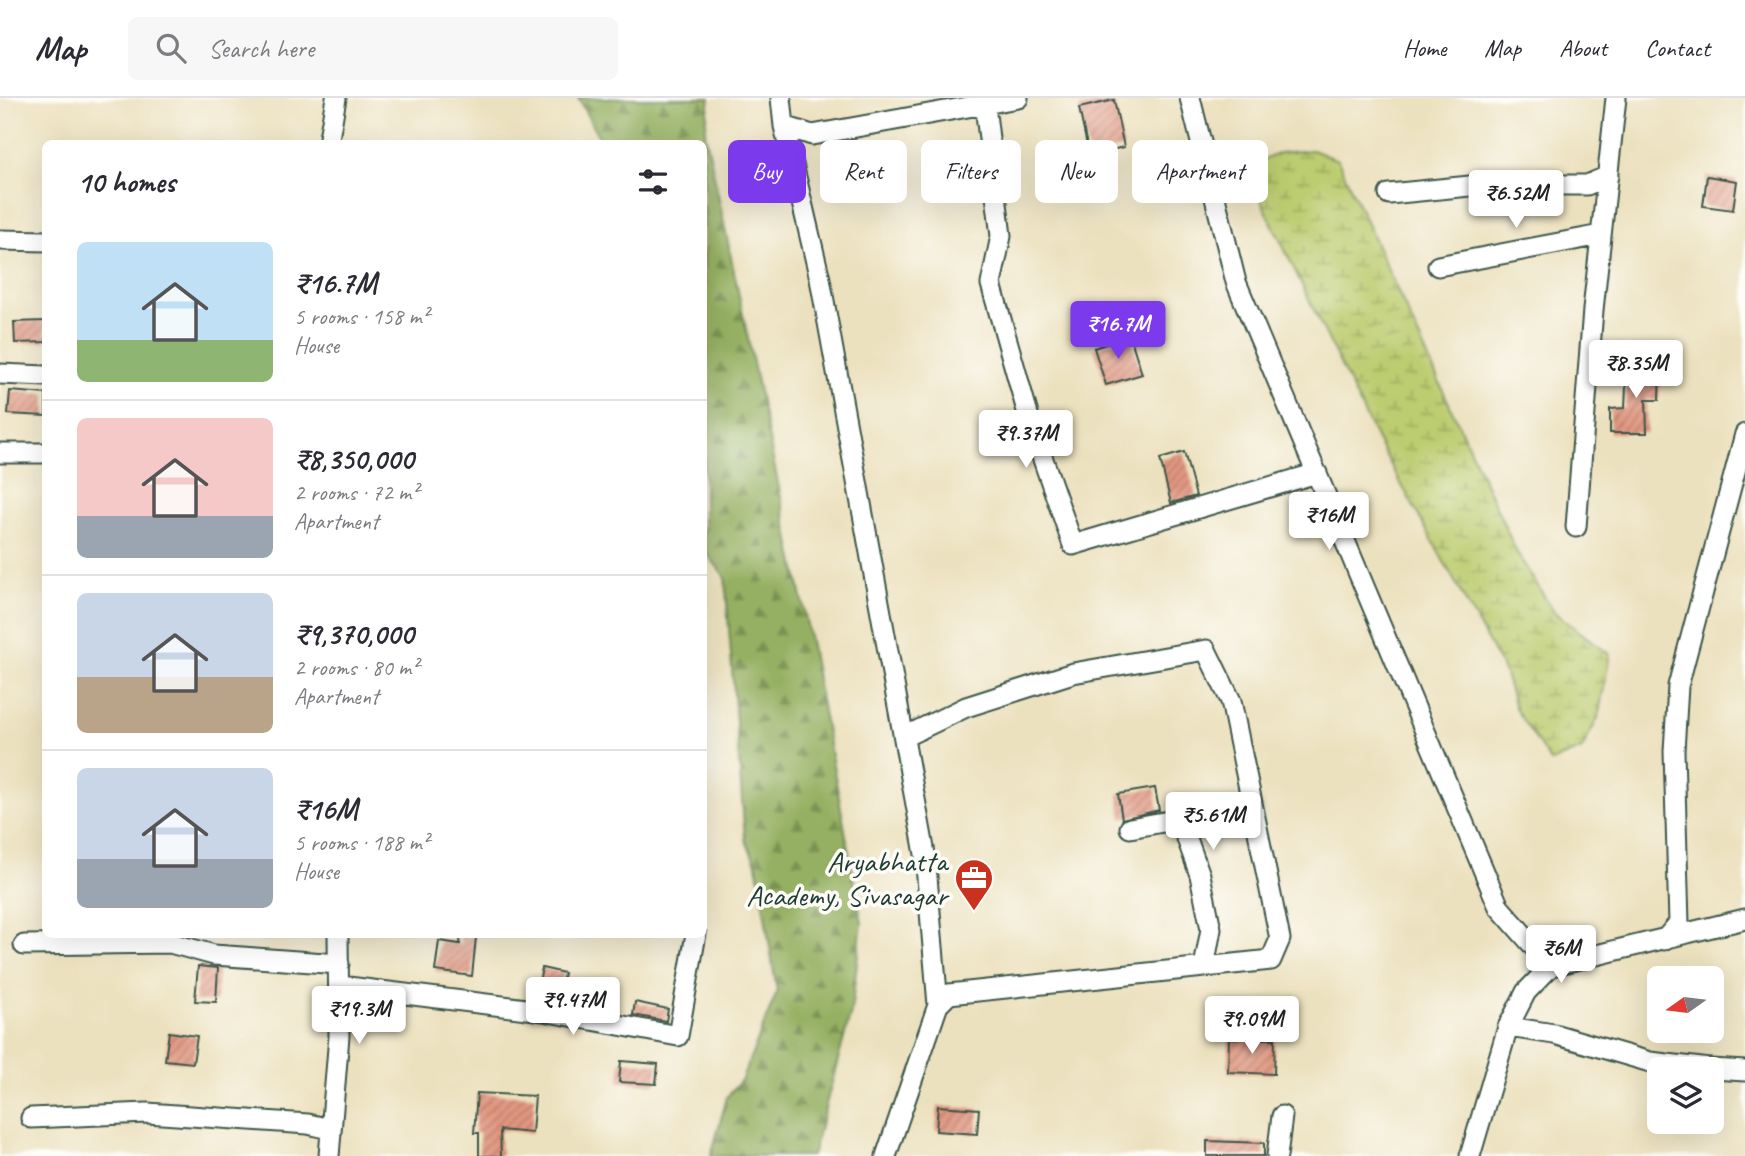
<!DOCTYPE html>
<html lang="en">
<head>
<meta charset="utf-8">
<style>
	:root { --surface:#fff; --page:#f7f7f7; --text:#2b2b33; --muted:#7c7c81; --line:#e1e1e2; --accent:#7c3aed }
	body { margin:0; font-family:Caveat,sans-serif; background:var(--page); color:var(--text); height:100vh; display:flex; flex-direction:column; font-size:26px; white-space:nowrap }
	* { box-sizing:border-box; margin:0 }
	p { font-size:23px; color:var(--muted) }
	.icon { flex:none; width:38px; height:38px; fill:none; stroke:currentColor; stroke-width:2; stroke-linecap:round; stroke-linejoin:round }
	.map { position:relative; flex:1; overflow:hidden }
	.panel { position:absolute; left:42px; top:42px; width:665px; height:798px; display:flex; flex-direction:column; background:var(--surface); border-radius:10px; box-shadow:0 7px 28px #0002 }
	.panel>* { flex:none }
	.banner { position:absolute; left:728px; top:42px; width:665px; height:63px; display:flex; gap:14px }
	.needle { width:46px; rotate:256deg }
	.controls { position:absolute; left:1647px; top:868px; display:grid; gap:14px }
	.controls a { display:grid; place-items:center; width:77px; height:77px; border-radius:10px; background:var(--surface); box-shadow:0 7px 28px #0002; font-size:35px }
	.price { position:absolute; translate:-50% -60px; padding:0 16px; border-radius:7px; background:#fff; color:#222; font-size:23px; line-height:46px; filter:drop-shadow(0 2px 4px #0008) }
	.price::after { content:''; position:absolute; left:50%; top:42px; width:21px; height:16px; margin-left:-10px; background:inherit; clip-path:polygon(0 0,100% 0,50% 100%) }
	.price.active { background:var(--accent); color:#fff }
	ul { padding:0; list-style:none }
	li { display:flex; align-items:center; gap:21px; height:175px; padding:0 35px }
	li+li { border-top:2px solid var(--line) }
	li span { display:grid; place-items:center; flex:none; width:196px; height:140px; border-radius:10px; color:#555 }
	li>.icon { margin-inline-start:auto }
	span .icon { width:84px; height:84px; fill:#fffc; stroke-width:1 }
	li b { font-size:30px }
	h2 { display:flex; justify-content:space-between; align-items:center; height:84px; padding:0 35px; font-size:30px }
	.tag { padding:0 24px; border-radius:10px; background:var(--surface); box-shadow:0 7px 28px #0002; font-size:24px; line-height:63px }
	.tag.active { background:var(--accent); color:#fff }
	header { display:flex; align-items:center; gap:42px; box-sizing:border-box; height:98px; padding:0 35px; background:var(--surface); border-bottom:2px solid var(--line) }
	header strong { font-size:33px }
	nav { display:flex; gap:38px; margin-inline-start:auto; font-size:24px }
	.search { width:490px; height:63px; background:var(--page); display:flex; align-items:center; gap:18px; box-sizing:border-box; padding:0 24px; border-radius:10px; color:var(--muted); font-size:26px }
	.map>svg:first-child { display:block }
</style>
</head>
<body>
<header>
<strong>Map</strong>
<div class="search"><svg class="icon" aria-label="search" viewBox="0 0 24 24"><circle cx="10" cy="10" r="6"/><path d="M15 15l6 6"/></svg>Search here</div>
<nav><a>Home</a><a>Map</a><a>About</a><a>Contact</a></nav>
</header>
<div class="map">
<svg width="1745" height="1058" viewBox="0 0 1745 1058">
	<defs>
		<pattern id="forest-firs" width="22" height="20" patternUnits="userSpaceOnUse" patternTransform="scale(1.75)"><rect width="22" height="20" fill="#95b062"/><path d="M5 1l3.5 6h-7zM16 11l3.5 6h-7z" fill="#799052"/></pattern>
		<pattern id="wetland-marsh" width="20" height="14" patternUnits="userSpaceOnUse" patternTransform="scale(1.75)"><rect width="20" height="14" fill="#bccc6f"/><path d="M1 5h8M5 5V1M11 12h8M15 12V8" fill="none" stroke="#98a75c"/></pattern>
		<pattern id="building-hatch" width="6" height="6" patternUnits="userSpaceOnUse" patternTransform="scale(1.75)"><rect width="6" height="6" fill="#e19680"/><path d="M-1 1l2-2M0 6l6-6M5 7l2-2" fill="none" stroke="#b67c6a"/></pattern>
	</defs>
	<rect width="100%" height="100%" fill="#fdfcf7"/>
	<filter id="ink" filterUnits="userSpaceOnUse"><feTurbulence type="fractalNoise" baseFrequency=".0143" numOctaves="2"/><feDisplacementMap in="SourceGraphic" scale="14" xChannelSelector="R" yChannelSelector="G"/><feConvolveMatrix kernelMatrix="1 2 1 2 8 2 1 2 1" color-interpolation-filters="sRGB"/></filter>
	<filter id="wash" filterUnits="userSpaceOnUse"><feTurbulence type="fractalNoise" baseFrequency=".00686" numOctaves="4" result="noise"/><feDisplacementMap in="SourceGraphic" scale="28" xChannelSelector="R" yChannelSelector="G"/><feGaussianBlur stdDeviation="1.57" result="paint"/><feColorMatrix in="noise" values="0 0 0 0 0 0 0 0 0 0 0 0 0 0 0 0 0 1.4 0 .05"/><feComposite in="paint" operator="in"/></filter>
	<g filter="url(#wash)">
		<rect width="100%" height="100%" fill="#ece1be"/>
		<path fill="url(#forest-firs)" stroke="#5a764b" stroke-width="2" d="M578,0h132l-5,34 98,471 59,319 -11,90 -39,144h-101l16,-59 15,-18 35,-87 -20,-127 -12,-26 -20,-262 -21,-27v-406l-102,-1z"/>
		<path fill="url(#wetland-marsh)" stroke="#6e8452" stroke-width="2" d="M1312,52l26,10 179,393 37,59 56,43 -12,63 -16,31 -31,13 -35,-52 -12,-39 -127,-231 -122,-252 -2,-23 26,-12z"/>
		<g id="blocks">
			<path fill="url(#building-hatch)" d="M1114,2l10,47 -35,8 -10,-47z
				M1707,78l30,5 -4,29 -30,-4z
				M46,223v21l-31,1 -1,-21z
				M1130,238l12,38 -36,11 -12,-37z
				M1627,267l33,1 -1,34h-13l1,33h-37v-24l15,-1z
				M10,293l36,3v22l-38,-2z
				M1184,354l12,44 -25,7 -11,-44z
				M1155,690l4,22 -37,9 -4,-25z
				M461,837l15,2 -4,39 -37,-5 4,-30 21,3z
				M198,868l20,2 -2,34 -21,-1z
				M542,870l22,5 -6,28 -22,-4z
				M635,904l33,7 -2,12 -33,-6z
				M169,934l28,4 -4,27 -28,-3z
				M1229,940l46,1 -1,35 -46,-2z
				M621,963l37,3 -2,20 -37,-2z
				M477,995l58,3 -3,37 -32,-3 1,26h-22v-23h-5z
				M938,1008l41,3 -2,25 -41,-3z
				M1207,1043l57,2v13h-57z"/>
		</g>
	</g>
	<g filter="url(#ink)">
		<use href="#blocks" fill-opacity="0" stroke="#3e5649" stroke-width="2"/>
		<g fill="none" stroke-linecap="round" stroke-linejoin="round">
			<defs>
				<path id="street" d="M781,0l3,28 36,153 105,575 13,151 -52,151
					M1190,0l46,184 263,625 52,59
					M985,8l16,130 -10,48 40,141 42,120 244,-72
					M784,28l28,9 206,-37
					M328,46l8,-46
					M1389,96l91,-9h107l21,-9
					M0,142l46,1
					M1438,168l163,-31
					M0,276l46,2
					M0,355h46
					M1576,429l17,-217 23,-212
					M904,639l62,-30 107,-34 133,-23 25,51 49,238 -9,21 -322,34 -11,11
					M1130,730l50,-9 20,56 11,54 -7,38
					M1664,842l15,-17 -5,-172 4,-65 67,-252
					M24,847l146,-2 44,12 125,9
					M340,888l203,25 135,25 18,-102
					M1508,929l46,7 96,28 60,7
					M1712,971l33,2
					M31,1020l116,-5 161,11 22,5
					M329,1058l10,-120 -1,-102
					M1277,1058l5,-40
					M1470,1058l38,-129 18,-35 25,-26 194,-47"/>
			</defs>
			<use href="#street" stroke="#3e5649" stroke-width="23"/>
			<use href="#street" stroke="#fff" stroke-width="19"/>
		</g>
	</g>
	<defs>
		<symbol id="office-pin" viewBox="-11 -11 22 30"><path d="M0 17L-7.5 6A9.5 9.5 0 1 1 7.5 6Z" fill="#c8321e" stroke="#fdfcf7"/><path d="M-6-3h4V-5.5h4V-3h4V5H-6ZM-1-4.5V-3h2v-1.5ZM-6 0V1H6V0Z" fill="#fff"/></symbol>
	</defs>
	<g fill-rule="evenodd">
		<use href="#office-pin" x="952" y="758" width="44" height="60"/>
	</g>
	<g text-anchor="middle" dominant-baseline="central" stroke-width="7" stroke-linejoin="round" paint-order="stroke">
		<g font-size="30" fill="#1f3d34" stroke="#fdfcf7" text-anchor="end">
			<text x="947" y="763">Aryabhatta<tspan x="947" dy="34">Academy, Sivasagar</tspan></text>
		</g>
	</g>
</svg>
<div class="controls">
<a><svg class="needle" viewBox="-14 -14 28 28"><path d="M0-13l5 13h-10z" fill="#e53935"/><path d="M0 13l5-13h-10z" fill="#7c7c81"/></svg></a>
<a><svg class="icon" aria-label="layers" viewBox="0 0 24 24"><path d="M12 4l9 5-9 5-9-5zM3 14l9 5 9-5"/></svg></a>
</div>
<b class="price" style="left:1516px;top:132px">₹6.52M</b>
<b class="price active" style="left:1118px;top:263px">₹16.7M</b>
<b class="price" style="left:1636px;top:302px">₹8.35M</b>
<b class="price" style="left:1026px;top:372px">₹9.37M</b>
<b class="price" style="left:1329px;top:454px">₹16M</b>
<b class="price" style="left:1213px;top:754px">₹5.61M</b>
<b class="price" style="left:1561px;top:887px">₹6M</b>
<b class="price" style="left:573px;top:939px">₹9.47M</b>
<b class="price" style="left:359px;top:948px">₹19.3M</b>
<b class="price" style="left:1252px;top:958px">₹9.09M</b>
<div class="banner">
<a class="tag active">Buy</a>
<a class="tag">Rent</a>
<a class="tag">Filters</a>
<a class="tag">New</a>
<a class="tag">Apartment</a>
</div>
<section class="panel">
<h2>10 homes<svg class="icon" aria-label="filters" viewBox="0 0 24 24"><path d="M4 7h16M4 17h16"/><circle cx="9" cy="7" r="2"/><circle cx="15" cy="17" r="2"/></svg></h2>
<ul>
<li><span style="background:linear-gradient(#bfe0f5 70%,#8fb573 0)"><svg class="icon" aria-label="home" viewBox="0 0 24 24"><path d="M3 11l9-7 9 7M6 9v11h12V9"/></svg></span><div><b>₹16.7M</b><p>5 rooms · 158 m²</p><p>House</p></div></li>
<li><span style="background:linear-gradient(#f6c9c9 70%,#9aa5b1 0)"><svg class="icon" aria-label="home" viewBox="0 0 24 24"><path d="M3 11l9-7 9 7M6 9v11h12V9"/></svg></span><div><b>₹8,350,000</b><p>2 rooms · 72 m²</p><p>Apartment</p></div></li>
<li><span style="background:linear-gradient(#c9d6e8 60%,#b9a48a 0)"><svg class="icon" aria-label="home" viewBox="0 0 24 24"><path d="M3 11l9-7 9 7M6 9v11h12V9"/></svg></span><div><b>₹9,370,000</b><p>2 rooms · 80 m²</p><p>Apartment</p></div></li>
<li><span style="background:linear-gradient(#c9d6e8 65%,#9aa5b1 0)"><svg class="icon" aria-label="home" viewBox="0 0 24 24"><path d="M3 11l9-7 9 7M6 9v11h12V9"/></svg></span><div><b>₹16M</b><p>5 rooms · 188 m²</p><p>House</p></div></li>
</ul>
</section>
</div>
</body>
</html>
